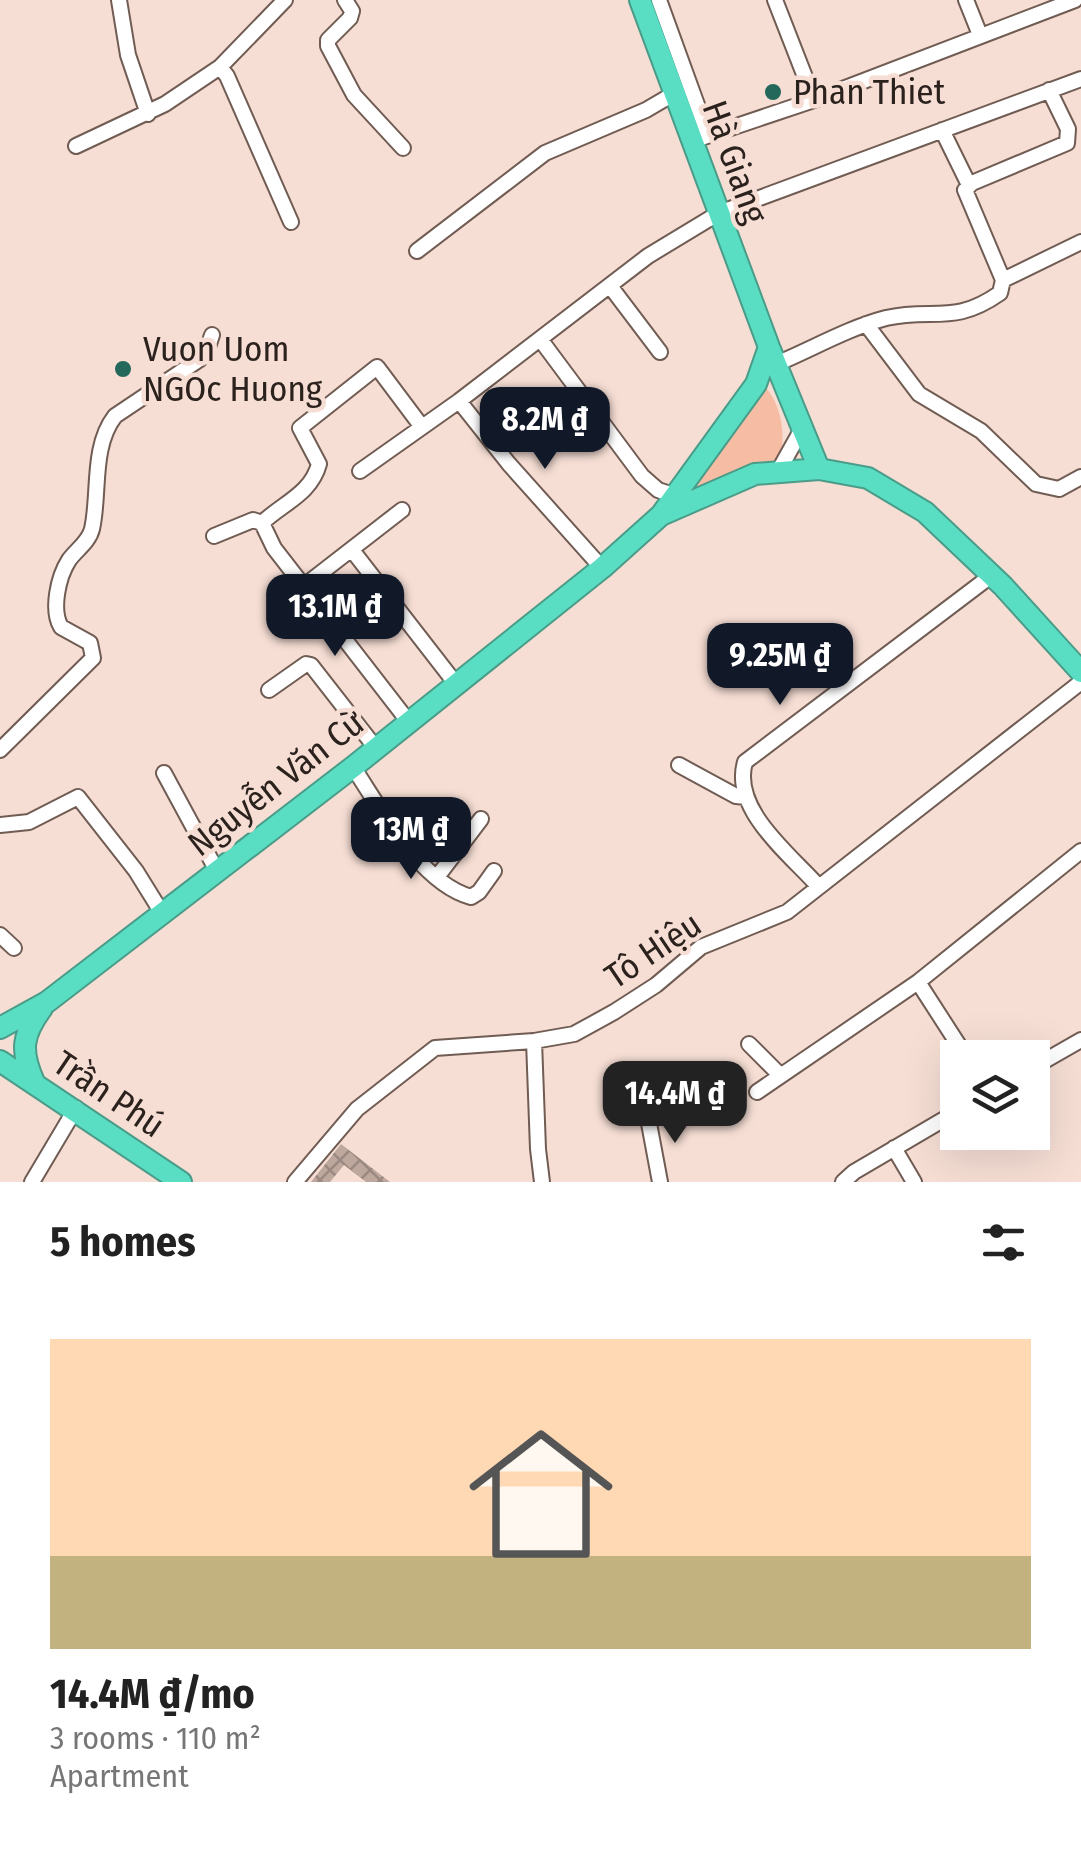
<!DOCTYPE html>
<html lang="en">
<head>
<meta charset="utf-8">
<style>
	:root { --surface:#fff; --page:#f2f2f2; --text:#222; --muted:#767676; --accent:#111827 }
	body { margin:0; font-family:"Fira Sans Condensed",sans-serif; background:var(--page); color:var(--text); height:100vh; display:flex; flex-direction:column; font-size:38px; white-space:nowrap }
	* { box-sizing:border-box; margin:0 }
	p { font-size:32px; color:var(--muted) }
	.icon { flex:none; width:55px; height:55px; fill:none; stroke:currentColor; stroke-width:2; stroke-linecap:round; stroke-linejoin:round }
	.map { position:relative; height:1182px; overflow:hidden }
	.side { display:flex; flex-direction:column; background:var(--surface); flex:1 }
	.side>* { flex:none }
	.buttons { position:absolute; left:940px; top:1040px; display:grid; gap:20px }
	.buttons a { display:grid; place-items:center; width:110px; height:110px; border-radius:0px; background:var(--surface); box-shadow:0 10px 40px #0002; font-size:50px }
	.price { position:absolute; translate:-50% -85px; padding:0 22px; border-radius:20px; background:var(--accent); color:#fff; font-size:32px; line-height:65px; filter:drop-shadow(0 2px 5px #0008) }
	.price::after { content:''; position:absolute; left:50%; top:60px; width:30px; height:22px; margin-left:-15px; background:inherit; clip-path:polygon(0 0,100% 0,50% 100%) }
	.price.active { background:#222; color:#fff }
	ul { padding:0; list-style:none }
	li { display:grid; align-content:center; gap:20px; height:530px; padding:0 50px }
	li span { display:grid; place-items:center; height:310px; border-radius:0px; color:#555 }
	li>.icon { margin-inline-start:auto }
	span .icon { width:180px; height:180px; fill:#fffc; stroke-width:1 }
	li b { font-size:42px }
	h2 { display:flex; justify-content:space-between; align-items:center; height:120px; padding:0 50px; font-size:42px }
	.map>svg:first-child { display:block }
</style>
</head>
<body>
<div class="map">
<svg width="1081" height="1182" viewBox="0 0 1081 1182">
	<defs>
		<pattern id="building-cross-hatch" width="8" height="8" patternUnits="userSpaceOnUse" patternTransform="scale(2.5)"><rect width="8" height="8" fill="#bea89e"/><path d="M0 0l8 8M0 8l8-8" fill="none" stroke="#9b8880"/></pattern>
	</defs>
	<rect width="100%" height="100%" fill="#f6ded4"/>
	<path fill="#f6bda4" d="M765,387c16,16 22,50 14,72l-92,35z"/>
	<path fill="url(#building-cross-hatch)" d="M341,1144l49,38h-24l-22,-17 -14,17h-19z"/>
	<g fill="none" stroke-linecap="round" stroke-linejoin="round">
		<defs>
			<path id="minor" d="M119,0l9,55 20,59
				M345,0l7,11 -2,7 -22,22v6l26,49 49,53
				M659,0l49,135
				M775,0l39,100
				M966,0l14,35
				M220,67l7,9 64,146
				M942,130l27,55
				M692,141l122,-41 261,-100
				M76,146l89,-42 55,-37 65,-67
				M417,251l128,-98 101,-43 29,-17
				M1003,280l78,-38
				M610,286l50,66
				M866,324l53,70 62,37 55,53 23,5 22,-12
				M540,339l102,137 16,14 15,5
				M776,364c36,-15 72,-36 110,-46 47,-11 67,8 114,-25l3,-13 -38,-90 7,-7 95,-40 1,-14 -19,-39
				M459,401l50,63 93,104
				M779,470l23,-41
				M360,471l99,-70 189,-145 71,-43 362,-134
				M262,523l12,25 134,173
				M214,536l39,-16 9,3c21,-20 49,-29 57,-59l-19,-36 77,-61 45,60
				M352,550l104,134
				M304,586l98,-76
				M269,690l37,-26 5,1 64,82
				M0,750l93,-92 -3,-15 -29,-16c-10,-17 -3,-50 8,-67 7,-10 20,-18 23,-31 8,-35 -1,-82 23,-113l85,-57 6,-6 6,-18
				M679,765l57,31 10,1
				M353,767c28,42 67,116 118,130l8,-5 15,-21
				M164,773l53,98
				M0,825l29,-3 49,-25 58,74 26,42
				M437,877l44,-58
				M819,887c-28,-32 -88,-77 -74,-125l247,-187
				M0,935l14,13
				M918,982l49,76
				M534,1041l4,108 4,33
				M749,1044l31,31
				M1032,1068l49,-28
				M757,1092l161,-110 163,-131
				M648,1118l12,64
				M894,1148l20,34
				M32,1182l44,-74
				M295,1182l62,-73 78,-61 99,-7 40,-7 40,-22 42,-27 45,-38 86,-35 294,-230
				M843,1182l11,-10 104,-61"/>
			<path id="highway" d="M640,0l129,347 50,122
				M661,515l95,-131 13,-37
				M0,1028l47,-26 306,-235 249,-199 59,-53 94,-41 64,-5 49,9 57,34 78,74 78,86
				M0,1061l181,121
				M34,1082c-14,-31 -12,-47 8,-74"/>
		</defs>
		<use href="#minor" stroke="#705c53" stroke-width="18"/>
		<use href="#highway" stroke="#4a9c89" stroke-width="24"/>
		<use href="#minor" stroke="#fff" stroke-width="14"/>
		<use href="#highway" stroke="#5adec3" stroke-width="20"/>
	</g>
	<g fill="#23685a" stroke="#f6ded4" stroke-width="4">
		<circle cx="773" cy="92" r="10"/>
		<circle cx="123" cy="369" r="10"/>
	</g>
	<g text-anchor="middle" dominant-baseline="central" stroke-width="9" stroke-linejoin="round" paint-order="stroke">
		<g font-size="35" fill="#2b221e" stroke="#f6ded4" text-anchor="start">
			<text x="793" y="92">Phan Thiet</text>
			<text x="143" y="349">Vuon Uom<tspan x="143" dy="40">NGOc Huong</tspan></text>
		</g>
		<g font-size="35" fill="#2b221e" stroke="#f6ded4">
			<text transform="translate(735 162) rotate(70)">Hà Giang</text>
			<text transform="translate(276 783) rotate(-38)">Nguyễn Văn Cừ</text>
			<text transform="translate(653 950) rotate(-34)">Tô Hiệu</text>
			<text transform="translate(109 1094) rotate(34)">Trần Phú</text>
		</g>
	</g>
</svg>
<div class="buttons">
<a><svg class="icon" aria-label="layers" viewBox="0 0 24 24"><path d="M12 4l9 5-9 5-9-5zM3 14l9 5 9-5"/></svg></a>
</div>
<b class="price" style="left:545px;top:472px">8.2M ₫</b>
<b class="price" style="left:335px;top:659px">13.1M ₫</b>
<b class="price" style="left:780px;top:708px">9.25M ₫</b>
<b class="price" style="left:411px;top:882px">13M ₫</b>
<b class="price active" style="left:675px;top:1146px">14.4M ₫</b>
</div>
<section class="side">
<h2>5 homes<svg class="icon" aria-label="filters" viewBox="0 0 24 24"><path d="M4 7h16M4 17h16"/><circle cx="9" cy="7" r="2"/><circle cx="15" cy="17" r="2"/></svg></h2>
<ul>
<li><span style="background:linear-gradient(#ffd9b3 70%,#c2b280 0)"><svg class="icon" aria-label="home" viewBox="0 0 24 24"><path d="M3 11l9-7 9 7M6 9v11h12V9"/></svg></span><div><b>14.4M ₫/mo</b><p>3 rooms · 110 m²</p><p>Apartment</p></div></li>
</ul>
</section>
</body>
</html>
